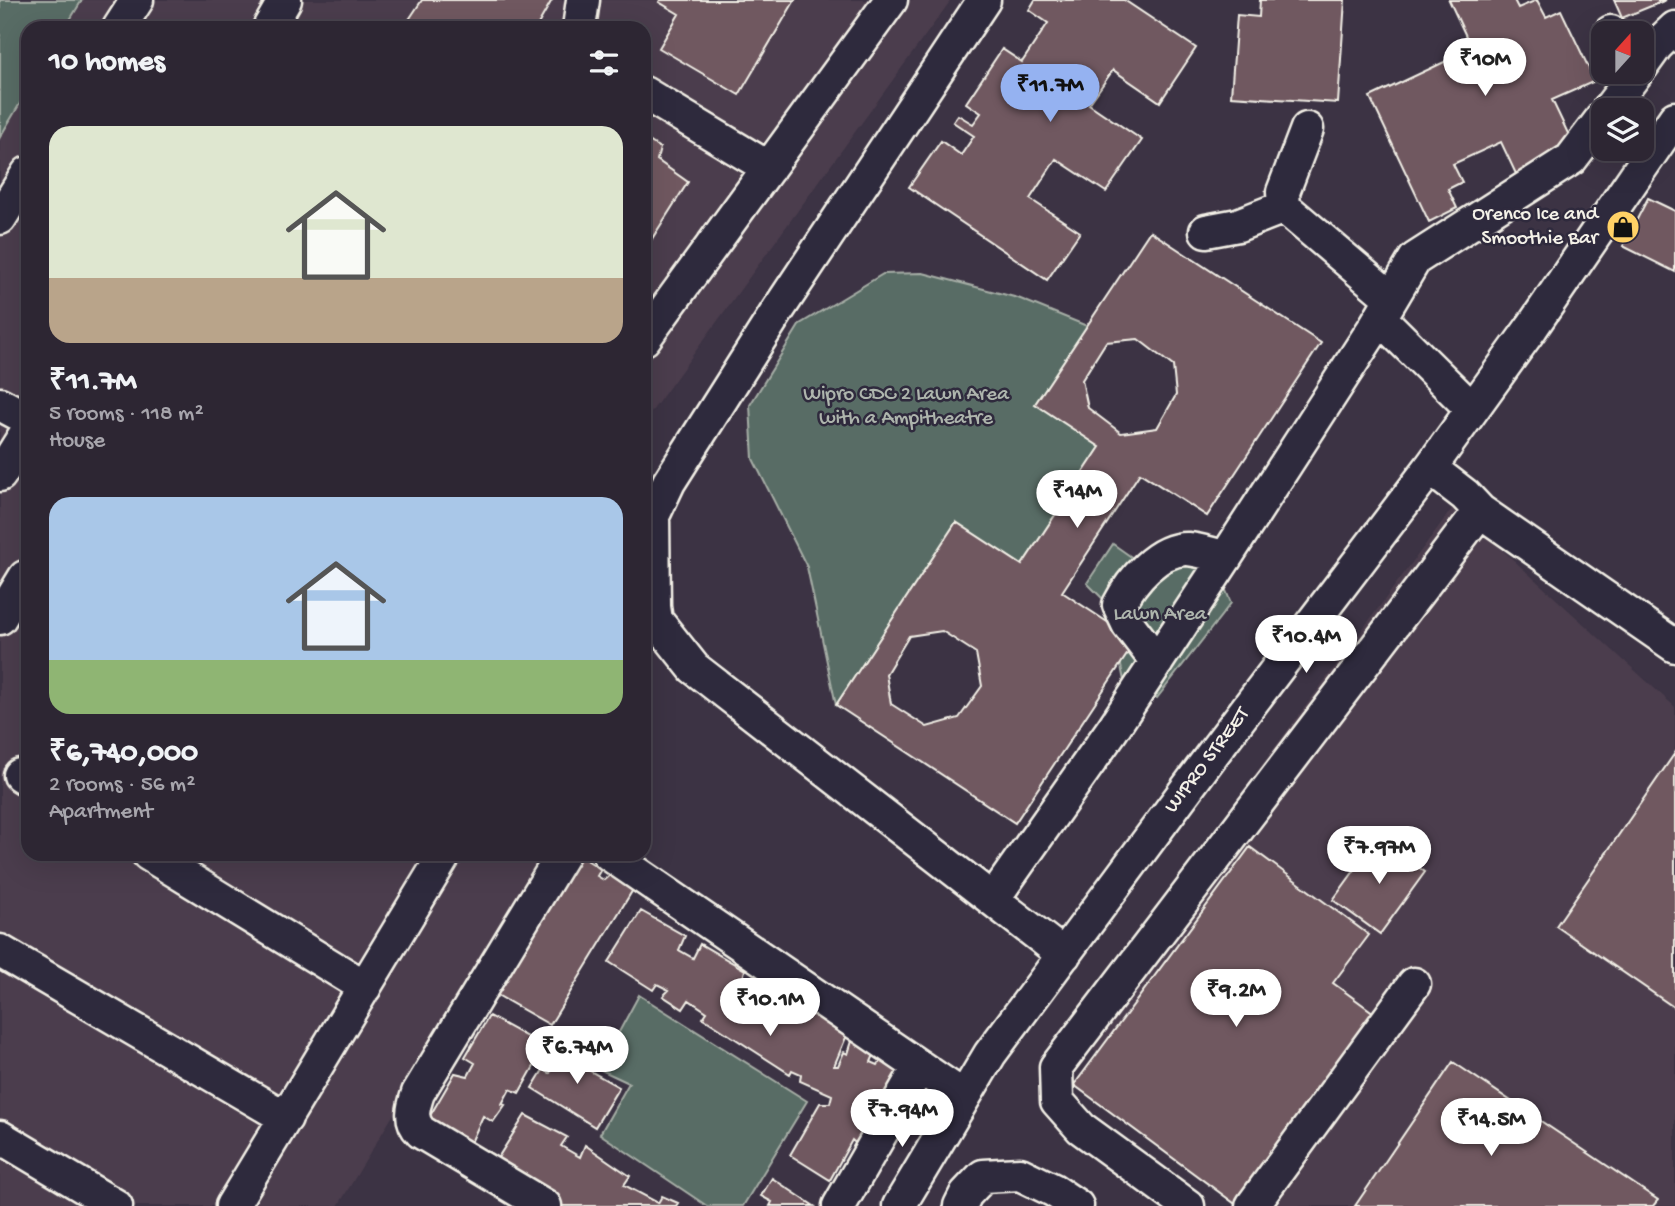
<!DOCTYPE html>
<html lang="en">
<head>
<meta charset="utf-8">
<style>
	:root { --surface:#2d2633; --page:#352e3b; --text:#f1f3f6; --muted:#a7a5ac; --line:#48434e; --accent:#95b2f1 }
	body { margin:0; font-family:"Gochi Hand",sans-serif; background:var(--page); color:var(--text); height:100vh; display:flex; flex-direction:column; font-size:26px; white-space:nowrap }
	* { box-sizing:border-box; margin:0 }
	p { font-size:23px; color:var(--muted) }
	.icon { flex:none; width:38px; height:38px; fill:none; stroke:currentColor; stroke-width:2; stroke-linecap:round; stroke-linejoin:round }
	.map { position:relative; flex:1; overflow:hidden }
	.details { position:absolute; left:21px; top:21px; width:630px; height:840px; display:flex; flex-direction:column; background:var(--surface); border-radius:21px; box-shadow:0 7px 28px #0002,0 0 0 2px var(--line) }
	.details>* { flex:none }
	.needle { width:46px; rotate:21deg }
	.buttons { position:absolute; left:1591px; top:21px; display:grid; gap:14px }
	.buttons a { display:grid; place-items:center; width:63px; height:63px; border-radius:14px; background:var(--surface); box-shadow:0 7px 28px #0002,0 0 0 2px var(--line); font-size:35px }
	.price { position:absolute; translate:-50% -60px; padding:0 16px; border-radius:24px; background:#fff; color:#222; font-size:23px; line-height:46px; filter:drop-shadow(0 2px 4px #0008) }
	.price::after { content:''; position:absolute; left:50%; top:42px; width:21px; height:16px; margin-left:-10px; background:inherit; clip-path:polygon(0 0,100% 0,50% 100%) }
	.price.active { background:var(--accent); color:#111 }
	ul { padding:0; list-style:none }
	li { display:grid; align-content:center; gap:14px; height:371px; padding:0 28px }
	li span { display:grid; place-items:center; height:217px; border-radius:21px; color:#555 }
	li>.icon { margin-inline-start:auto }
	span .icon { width:126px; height:126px; fill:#fffc; stroke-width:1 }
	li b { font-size:30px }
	h2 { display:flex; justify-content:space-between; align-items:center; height:84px; padding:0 28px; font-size:30px }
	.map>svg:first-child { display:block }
</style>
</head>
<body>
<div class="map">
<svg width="1675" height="1206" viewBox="0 0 1675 1206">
	<rect width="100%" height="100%" fill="#3c3344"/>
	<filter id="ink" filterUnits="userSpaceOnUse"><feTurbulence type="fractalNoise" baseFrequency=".0143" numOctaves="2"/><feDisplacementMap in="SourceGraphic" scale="14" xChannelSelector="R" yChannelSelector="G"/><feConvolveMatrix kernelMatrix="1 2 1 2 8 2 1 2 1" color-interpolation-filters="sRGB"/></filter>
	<g filter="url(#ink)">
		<path fill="#4c3e4d" d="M0,0h951l-307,422v-394h-616v826h523l-213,352h-338z
			M1454,506l221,201v499h-398l-210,-178z"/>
		<path fill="#596c65" stroke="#a6aea6" stroke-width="2" d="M0,0h82l-17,28h-37v62l-28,47z
			M923,273l95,25 69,28 -52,78 65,43 -78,118 -66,-42 -120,182 -29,-138 -54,-108 -3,-54 50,-81 83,-50z
			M1113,544l34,24 63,-17 21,52 -74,95 -33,-17 -15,-76 -22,-22z
			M639,995l168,106 -64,105h-36l-107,-72 29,-51 -30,-14z"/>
		<path fill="#705961" stroke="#f4f1e8" stroke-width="2" fill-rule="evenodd" d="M422,0h130l-16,28h-126l-4,-4z
			M660,0h135l-56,95 -80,-47 20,-34 -20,-12z
			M1035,0h89l72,48 -36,54 -47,-32 -24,34 53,36 -36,52 -50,-33 -26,40 50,33 -33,48 -138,-93 32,-46 20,14 13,-19 -21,-14 5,-7 15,9 8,-11 -15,-10 36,-54 20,13 26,-39 -19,-13z
			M1260,0h85l-7,103 -107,-7 6,-81 22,2z
			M1449,0h65l4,8 19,-8 9,17 15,-7 34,71 -43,19 22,46 -58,28 -15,-32 -48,22 9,18 -14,7 9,19 -28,14 -59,-125 102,-48z
			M1614,0h52l-44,18z
			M644,138l16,10 -3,12 31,22 -40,63 -4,-3z
			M1648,198l27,13v61l-52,-26z
			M1150,231l171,112 -114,173 -67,-43 -78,119 74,49 -121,182 -179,-118 120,-183 66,43 78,-118 -65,-43zM1138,339l35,27 3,29 -19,33 -36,5 -33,-25 -6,-28 24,-38zM942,631l34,22 6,33 -23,32 -32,9 -36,-23 -5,-30 23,-38z
			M1675,753v255l-119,-82z
			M1378,838l47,34 -45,62 -47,-34z
			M1250,847l119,88 -36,48 45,33 -140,190 -164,-121z
			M577,854l24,15 -4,7 7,4 7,-6 23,14 -84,137 -58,-33z
			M641,911l44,25 -6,14 14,8 7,-14 45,26 -2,8 30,18 4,-6 13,9 -8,15 16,9 7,-15 42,27 -13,31h4l6,-14 4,2 4,-13 22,14 -3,7 7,3 3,-5 25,15 -42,76 -12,-11 -22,40 -40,-25 30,-52h10l2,-8 -32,-14 1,-7 -9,-4 -2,4 -87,-56 4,-6 -18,-12 -6,9 -20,-13 6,-6 -12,-6 -4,6 -44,-28z
			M489,1016l56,31 -26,46 -9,-4 -8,15 3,1 -12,17 -10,-6 -14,31 -45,-21 31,-53 13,3 7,-13 -10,-6z
			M566,1044l32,16 -8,11 29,16 -24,40 -63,-39 11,-18 7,3z
			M1453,1062l205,138 -5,6h-298z
			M525,1115l42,22 -6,9 19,11 5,-12 45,31 -6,9 34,18 4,-7 16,7 -2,3h-119l-65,-39z
			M772,1178l42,28h-44l2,-4 -11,-6z"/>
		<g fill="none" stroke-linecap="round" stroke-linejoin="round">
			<defs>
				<path id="minor" d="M984,0l-206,310 -109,172 -16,34 1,91 2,13 38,48 370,287
					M119,28l18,-28
					M269,28l16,-28
					M579,28l4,-28
					M1611,32l2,1
					M1642,66l15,-21 18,-17
					M644,93l125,75
					M1608,110l29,-38
					M1307,129l-24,63 1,15 107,91
					M0,218l28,-45
					M1206,231l32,-6 46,-18
					M1380,318l92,91
					M644,339l247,-339
					M0,404l28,15
					M1430,468l35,27 15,16 195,135
					M0,475l28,-45
					M0,618l25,-41
					M1157,662l-29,-38 -9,-19c12,-24 39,-57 69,-56 12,1 26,6 38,8
					M20,775l8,5
					M148,854l217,133
					M609,854l355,243
					M993,899l119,-169 114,-173 148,-229 41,-69 156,-100 32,-42
					M0,951l286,167
					M0,1137l116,69
					M232,1206l213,-352
					M545,1206l-124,-74c-12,-12 -8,-24 -3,-39l145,-239
					M839,1206l80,-139
					M899,1206l91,-152 224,-302 216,-284 102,-141 143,-209
					M960,1206l6,-12 17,-18 37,-2 33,16 24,16
					M1188,1206l-107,-78 -24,-27 -1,-34 424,-556
					M1252,1206l162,-222"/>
			</defs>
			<use href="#minor" stroke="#f4f1e8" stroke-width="37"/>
			<use href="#minor" stroke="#2f2a3d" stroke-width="32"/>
		</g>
	</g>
	<defs>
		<symbol id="shop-disc" viewBox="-11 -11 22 22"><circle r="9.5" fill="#ffd166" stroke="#2f2a3d"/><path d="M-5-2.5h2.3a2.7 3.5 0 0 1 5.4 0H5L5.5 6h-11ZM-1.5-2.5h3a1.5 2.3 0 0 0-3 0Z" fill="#111"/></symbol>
	</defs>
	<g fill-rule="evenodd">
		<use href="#shop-disc" x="1604" y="208" width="38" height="38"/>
	</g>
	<g text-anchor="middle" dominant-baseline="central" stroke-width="5" stroke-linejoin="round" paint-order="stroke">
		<g font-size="21" fill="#f4f1e8" stroke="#2f2a3d" text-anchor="end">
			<text x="1598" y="215">Orenco Ice and<tspan x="1598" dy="24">Smoothie Bar</tspan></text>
		</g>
		<g font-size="21" fill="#aeb5ad" stroke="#2f2a3d">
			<text x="906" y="395">Wipro CDC 2 Lawn Area<tspan x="906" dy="24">with a Ampitheatre</tspan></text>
			<text x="1160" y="615">Lawn Area</text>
		</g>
		<g font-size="21" fill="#f4f1e8" stroke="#2f2a3d">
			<text transform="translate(1208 761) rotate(-53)">WIPRO STREET</text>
		</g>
	</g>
</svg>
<div class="buttons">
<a><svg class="needle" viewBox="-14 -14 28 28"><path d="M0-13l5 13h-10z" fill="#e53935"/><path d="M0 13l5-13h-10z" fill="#a7a5ac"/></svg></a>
<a><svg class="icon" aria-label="layers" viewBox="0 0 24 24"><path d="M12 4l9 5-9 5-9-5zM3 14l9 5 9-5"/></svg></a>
</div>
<b class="price" style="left:1485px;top:98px">₹10M</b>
<b class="price active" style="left:1050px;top:124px">₹11.7M</b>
<b class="price" style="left:1077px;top:530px">₹14M</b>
<b class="price" style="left:1306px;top:675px">₹10.4M</b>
<b class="price" style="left:1379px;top:886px">₹7.97M</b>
<b class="price" style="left:1236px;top:1029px">₹9.2M</b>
<b class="price" style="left:770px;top:1038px">₹10.1M</b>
<b class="price" style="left:577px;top:1086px">₹6.74M</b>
<b class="price" style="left:902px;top:1149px">₹7.94M</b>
<b class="price" style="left:1491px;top:1158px">₹14.5M</b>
<section class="details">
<h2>10 homes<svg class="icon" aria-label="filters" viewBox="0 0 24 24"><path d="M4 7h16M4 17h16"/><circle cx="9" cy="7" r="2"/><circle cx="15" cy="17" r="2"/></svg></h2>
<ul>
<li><span style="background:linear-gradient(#dfe7d0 70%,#b9a48a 0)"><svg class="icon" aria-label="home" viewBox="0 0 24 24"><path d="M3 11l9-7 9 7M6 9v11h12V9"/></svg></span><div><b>₹11.7M</b><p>5 rooms · 118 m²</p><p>House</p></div></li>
<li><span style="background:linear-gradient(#a9c7e8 75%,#8fb573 0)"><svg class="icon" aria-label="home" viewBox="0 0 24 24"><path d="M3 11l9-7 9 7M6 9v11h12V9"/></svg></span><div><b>₹6,740,000</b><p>2 rooms · 56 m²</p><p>Apartment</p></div></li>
</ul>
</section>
</div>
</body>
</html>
